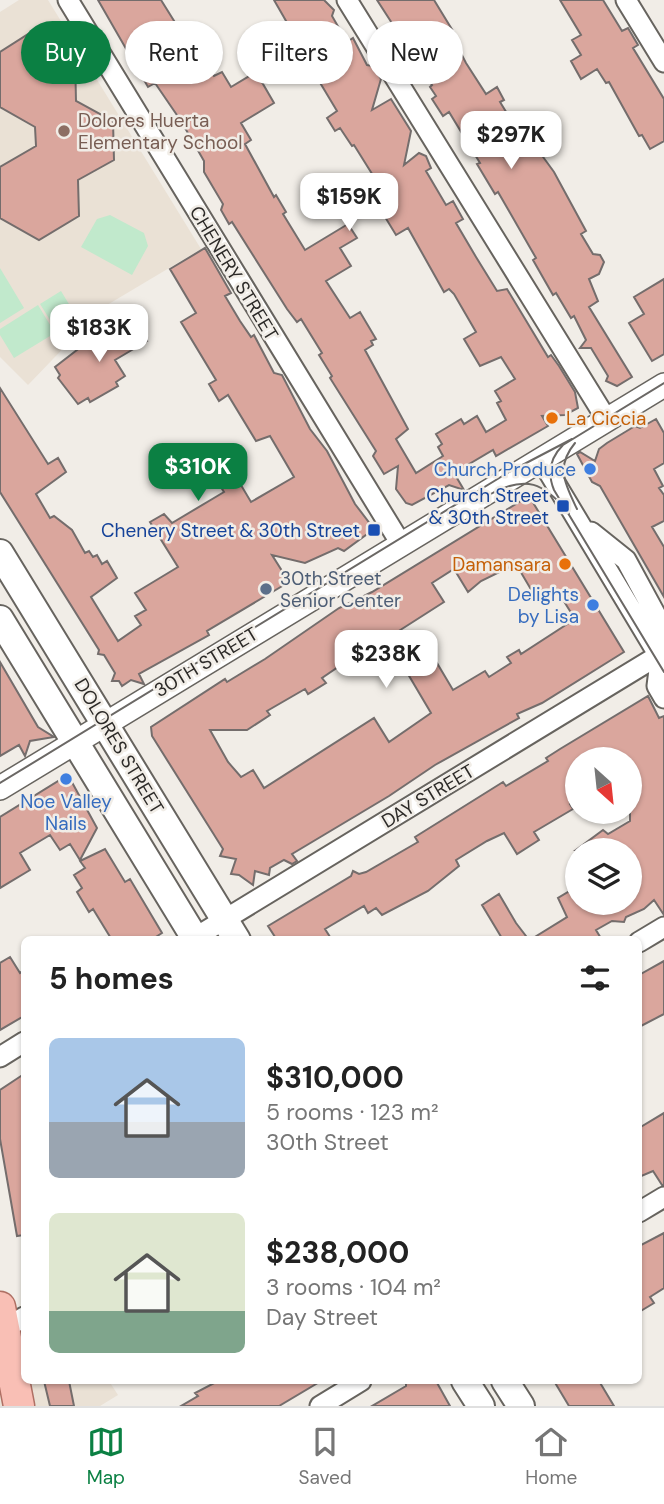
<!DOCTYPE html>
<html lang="en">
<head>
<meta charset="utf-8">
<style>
	:root { --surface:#fff; --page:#f2f2f2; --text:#222; --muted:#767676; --line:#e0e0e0; --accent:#0b8043 }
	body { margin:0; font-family:"DM Sans",sans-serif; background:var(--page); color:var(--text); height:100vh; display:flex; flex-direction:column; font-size:26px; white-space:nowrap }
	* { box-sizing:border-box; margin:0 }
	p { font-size:23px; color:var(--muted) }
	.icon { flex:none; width:38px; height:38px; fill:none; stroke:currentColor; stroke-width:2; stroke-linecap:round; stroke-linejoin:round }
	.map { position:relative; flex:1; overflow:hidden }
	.side { position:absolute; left:21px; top:936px; width:621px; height:448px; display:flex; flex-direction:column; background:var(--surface); border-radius:10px; box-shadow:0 2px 5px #0004 }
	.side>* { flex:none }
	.top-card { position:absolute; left:21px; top:21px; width:623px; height:63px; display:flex; gap:14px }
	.needle { width:46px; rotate:153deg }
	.buttons { position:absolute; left:565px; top:747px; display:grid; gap:14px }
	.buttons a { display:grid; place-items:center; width:77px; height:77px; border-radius:50%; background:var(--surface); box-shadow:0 2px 5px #0004; font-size:35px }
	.price { position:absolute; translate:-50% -60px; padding:0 16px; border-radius:14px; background:#fff; color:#222; font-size:23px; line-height:46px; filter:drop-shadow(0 2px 4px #0008) }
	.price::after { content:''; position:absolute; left:50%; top:42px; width:21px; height:16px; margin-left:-10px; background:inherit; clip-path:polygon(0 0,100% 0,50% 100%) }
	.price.current { background:var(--accent); color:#fff }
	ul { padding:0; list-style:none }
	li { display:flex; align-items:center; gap:21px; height:175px; padding:0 28px }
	li span { display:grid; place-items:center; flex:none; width:196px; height:140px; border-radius:10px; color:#555 }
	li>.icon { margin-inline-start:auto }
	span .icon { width:84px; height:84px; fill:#fffc; stroke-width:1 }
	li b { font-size:30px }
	h2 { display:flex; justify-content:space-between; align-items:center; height:84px; padding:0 28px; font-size:30px }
	.chip { padding:0 24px; border-radius:32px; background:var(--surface); box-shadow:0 2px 5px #0004; font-size:24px; line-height:63px }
	.chip.current { background:var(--accent); color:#fff }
	.tab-bar { display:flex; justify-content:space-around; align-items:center; height:98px; border-top:2px solid var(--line); background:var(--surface); font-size:19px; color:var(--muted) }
	.tab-bar a { display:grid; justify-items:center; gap:4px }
	.tab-bar .current { color:var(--accent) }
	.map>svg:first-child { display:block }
</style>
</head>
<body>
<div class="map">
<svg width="664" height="1406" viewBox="0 0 664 1406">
	<rect width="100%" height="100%" fill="#f1ede7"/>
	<path fill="#eae1d5" d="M19,0h29l153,249 -99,59 -74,77 -28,-28v-345z
		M24,1317v64h85l9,14 -18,11h-100v-74z"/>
	<path fill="#c1e9cc" d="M110,215l34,18 4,13 -16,29 -51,-28 16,-28z
		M0,268l24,40 -24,15z
		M61,291l17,28 -21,12 -17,-27z
		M38,305l17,28 -41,25 -14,-23v-6z"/>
	<path fill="#daa69d" stroke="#746d6c" stroke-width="2" fill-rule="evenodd" d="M98,0h63l30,48 5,-3 18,31 8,-4 9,15 25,-15 18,31 -33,20 10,17 -6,4 29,53 2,-2 10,17 -3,2 22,36 43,-26 9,14 -17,10 11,18 -25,15 24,37 10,-6 16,27 -5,2 2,4 -8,5 43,79 -12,10 20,34 27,-17 -5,-9 4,-3 -6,-10 25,-15 3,5 13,-8 9,16 20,-12 -9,-17 4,-2 -6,-10 20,-12 -14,-22 -21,9 -16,-27 12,-7 -22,-38 -5,-5 -5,3 -36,-64 -12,7 -17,-28 10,-6 -35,-56 -2,1 -12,-18 -5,3 -8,-13 10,-7 -33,-55 -5,2 -8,-14 6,-4 -23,-40h50l10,10 -2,6 15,26 6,-4 14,27 6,1 8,13 -9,31 19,-11 20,32 -7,34 15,-12 7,3 5,12 -5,3 20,34 7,-4 10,18 -7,4 20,34 21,34 10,-2 41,68 3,-2 8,11 16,26 3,16 -13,7 -23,1 6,10 -52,30 -3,-6 -39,23 10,17 -15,-5 -37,20 -6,-2 -10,-14 2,-23 -14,8 -11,-18 3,-5 -46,-73 2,-2 -13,-21 3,-2 -21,-34 -4,3 -10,-13 -55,-87 -3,2 -8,-14 2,-6 -19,-32v-11l-23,-40 -26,-38 -7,4z
		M377,0h57l22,36 -3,2 13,25 20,31 11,-7 7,13 -4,2 32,52 6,-4 16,22 32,59 -5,3 12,20 7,1 4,7 -5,12 -10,5 9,22 -9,6 43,70 -15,9 -11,-5 2,-5 -17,-28h-11l6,-8 -12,-24 -3,2 -15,-25 -3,2 -20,-35 3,-2 -38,-66 -3,2 -18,-30 3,-1 -31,-51 -6,4 -11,-17 4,-3 -6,-9 2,-2z
		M560,0h43l19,31 6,-3 10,17 -5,3 31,51v42l-14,8 -8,-14 -3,1 -30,-54 -3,1 -9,-14 -16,10 -10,-18 10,-6 -9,-15 9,-5z
		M33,31l42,23 1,47 37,20 1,39 -36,20 1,36 -40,24 -39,-22v-51l36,-21 -1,-19 -35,-20v-55z
		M260,43l9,16 -15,9 -10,-15z
		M205,248l26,45 -6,3 15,25 11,16 3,-2 20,38 8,2 28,54 17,22 28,53 19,25 -30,22 -6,-3 -33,15 -33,-8 17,27 -82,49 2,4 -70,39 5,10 -13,-4 -9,6 -3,-5h-7l3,-8 -11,-18 -6,-1 1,-4 -99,-158v-104l48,76 10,-6 8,14 -30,22 14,24 4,-2 18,14 13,23 4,-2 4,6 4,-2 5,9 5,-3 10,17 -26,19 27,44 23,-16 -6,-9 11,-6 -11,-17 43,-26 -28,-45 14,-8 8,9 52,-31 -5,-8 16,-9 16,27 43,-25 -24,-41 -14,5 -28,-46 -9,6 -10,-17 7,-4 -35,-58 15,-9 -26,-44z
		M664,279v75l-12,7 -23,-38 15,-9 -10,-17z
		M134,320l13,21 -32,19 10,16 -9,6 2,4 -28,16 -2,-4 -10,6 -20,-26 2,-3 -5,-8 44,-34 4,6z
		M656,419l8,14v30l-10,6 9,17 -4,2 5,7v26l-12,6 12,20v50l-64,-111 -8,-4 -15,-28 3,-2 15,9 4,-12 8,-6 28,-17 5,2z
		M529,496l95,156 -82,51 -25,11 2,4 -84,47 -46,31 -97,58 5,7 -5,3 -8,-4 -14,8 -1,7 -14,-4 -2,14 -14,-10 -8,-1 5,-15 -16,-3 3,-7 -71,-113 -1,-9 74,-48 2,3 38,-23 74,-51 33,-16zM516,564l20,34 19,-11 20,32 -54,35 -2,-4 -12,7 4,6 -22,14 -4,-6 -32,19 -22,-37 -26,16 26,44 -42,29 -15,-24 -110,70 -11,-18 -12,7 -13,-15 -18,-32h37l23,-15 -3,-4 38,-22 3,5 18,-11 -4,-5 44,-30 28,25 2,-2 -16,-28 64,-41 -12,-19 22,-14 14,23 13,-11z
		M0,662l38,65 16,10 -24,4 -5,15 -6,-11 -19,11z
		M648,696l11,22 5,-2v199l-10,-15 -10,9 -18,8 -2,5 -12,-1 -16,9 6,10h-72l37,-23 -9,-19 15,-9 5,14h52v-53h-54l27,-20 5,4 22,-13v-61h-52v39l-8,5 3,5 -39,23 5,8 -22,14 -13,-21 -17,8 -31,19 3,6 -31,25 -46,24 -6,-7 -8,5 -4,-7 -39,23 7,11h-55l-9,-14 83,-50 2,-5 6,3 7,-2 52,-30 -3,-5 88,-55 3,4 42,-25 -2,-3 14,-9z
		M68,775l29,53 -17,32 -10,-16 -10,6 -10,-15 -30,18 10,17 -30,18v-71z
		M105,849l20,33 5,-3 32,54 -11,7h-39l-19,-31 -4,3 -12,-20 5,-4 -8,-13 11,-7 -5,-7z
		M499,894l17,29 13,17h-26l-21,-35z
		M10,957l10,16 4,-3v46l-24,14v-67z
		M664,961v53l-25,13v-52z
		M24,1074v161l-7,1 -17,-97v-49z
		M664,1113v72h-2l-9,-14 -14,6v-49z
		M664,1233v55l-14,9 4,6 -15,9v-66z
		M44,1381h25l5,25h-24z
		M218,1381h103l-42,25h-98l17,-10 -3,-3z
		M406,1381h30l14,25h-78l34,-20z
		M554,1381h45l15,25h-45z"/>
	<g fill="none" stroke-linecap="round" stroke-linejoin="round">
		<defs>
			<path id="minor" d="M68,0l333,544
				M347,0l260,420
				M626,0l38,62
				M542,461l122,203
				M591,532l35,28 38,70 -7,56 7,12
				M191,940l473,-288
				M639,942l25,-15
				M0,1057l24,-15
				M639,1212l25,-15
				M0,1332l24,-15
				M320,1406l41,-25"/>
			<path id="tertiary" d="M0,788l664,-403"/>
			<path id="secondary" d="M0,553l237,387
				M0,619l196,321
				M465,1381l16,25
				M505,1381l16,25"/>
			<path id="primary" d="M0,1307l19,99"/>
		</defs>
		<use href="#minor" stroke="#67645f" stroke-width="23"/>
		<use href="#tertiary" stroke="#67645f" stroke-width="26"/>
		<use href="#secondary" stroke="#67645f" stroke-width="30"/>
		<use href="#primary" stroke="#af7064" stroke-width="33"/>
		<use href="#minor" stroke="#fff" stroke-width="19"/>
		<use href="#tertiary" stroke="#fff" stroke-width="23"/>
		<use href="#secondary" stroke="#fff" stroke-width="26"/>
		<use href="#primary" stroke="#f9bfb5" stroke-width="30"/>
		<path stroke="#6b6865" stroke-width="2" d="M664,383l-101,62c-13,13 -16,28 -9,45l110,182
			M575,443c-20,24 -10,41 2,66
			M489,495c37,-21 55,-12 80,18
			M0,783l509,-311 63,-33"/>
	</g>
	<circle fill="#8d6e63" stroke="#f1ede7" stroke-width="2.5" cx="64" cy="131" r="7"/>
	<g fill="#e8710a" stroke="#f1ede7" stroke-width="2.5">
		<circle cx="552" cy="418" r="7"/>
		<circle cx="565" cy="564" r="7"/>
	</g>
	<g fill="#3f7fe0" stroke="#f1ede7" stroke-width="2.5">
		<circle cx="590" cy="469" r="7"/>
		<circle cx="593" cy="605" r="7"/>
		<circle cx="66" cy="779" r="7"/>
	</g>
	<g fill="#1a4fb4" stroke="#f1ede7" stroke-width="2.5">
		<rect x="556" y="499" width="14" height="14" rx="3.5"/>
		<rect x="367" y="523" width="14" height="14" rx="3.5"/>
	</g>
	<circle fill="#5c6f8a" stroke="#f1ede7" stroke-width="2.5" cx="266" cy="589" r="7"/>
	<g text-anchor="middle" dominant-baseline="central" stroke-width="5" stroke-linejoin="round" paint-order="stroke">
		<g font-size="19" fill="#785e54" stroke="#f1ede7" text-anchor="start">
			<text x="78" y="120">Dolores Huerta<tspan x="78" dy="22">Elementary School</tspan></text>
		</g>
		<g font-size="19" fill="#2c2a28" stroke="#f1ede7">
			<text transform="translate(234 273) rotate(59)">CHENERY STREET</text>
			<text transform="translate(206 662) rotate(-31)">30TH STREET</text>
			<text transform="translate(119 746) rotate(59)">DOLORES STREET</text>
			<text transform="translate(428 796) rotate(-31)">DAY STREET</text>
		</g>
		<g font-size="19" fill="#c56008" stroke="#f1ede7" text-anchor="start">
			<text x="566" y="418">La Ciccia</text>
			<text x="551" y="564" text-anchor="end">Damansara</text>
		</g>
		<g font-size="19" fill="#366cbe" stroke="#f1ede7" text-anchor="end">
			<text x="576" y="469">Church Produce</text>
			<text x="579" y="594">Delights<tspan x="579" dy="22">by Lisa</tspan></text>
			<text x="66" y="801" text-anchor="middle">Noe Valley<tspan x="66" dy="22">Nails</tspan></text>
		</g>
		<g font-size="19" fill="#164399" stroke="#f1ede7" text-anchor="end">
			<text x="549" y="495">Church Street<tspan x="549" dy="22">&amp; 30th Street</tspan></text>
			<text x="360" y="530">Chenery Street &amp; 30th Street</text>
		</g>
		<g font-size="19" fill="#4e5e75" stroke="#f1ede7" text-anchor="start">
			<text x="280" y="578">30th Street<tspan x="280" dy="22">Senior Center</tspan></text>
		</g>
	</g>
</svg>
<div class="buttons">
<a><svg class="needle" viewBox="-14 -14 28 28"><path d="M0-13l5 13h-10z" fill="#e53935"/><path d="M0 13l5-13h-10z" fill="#767676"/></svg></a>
<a><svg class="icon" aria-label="layers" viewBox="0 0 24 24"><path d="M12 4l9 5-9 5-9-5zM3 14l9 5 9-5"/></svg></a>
</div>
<b class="price" style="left:511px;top:171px">$297K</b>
<b class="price" style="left:349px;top:233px">$159K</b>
<b class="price" style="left:99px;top:364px">$183K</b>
<b class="price current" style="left:198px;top:503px">$310K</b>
<b class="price" style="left:386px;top:690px">$238K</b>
<div class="top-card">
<a class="chip current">Buy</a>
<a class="chip">Rent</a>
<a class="chip">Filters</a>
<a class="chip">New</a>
</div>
<section class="side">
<h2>5 homes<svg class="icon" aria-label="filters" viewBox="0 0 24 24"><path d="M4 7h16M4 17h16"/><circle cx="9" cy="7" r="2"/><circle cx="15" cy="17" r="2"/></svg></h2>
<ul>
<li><span style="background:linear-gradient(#a9c7e8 60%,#9aa5b1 0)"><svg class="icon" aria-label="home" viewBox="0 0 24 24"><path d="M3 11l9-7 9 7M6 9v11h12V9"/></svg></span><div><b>$310,000</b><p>5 rooms · 123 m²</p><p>30th Street</p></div></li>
<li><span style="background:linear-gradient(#dfe7d0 70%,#7fa58c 0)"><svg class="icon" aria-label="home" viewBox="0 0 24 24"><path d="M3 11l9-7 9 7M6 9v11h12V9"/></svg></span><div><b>$238,000</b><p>3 rooms · 104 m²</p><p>Day Street</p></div></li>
</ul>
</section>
</div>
<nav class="tab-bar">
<a class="current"><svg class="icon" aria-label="map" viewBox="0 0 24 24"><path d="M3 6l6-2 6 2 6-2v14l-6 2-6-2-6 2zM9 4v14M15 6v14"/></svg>Map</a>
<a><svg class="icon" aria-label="saved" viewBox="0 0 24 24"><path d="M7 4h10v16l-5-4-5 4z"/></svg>Saved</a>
<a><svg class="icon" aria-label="home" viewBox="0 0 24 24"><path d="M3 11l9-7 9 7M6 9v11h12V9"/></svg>Home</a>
</nav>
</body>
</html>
